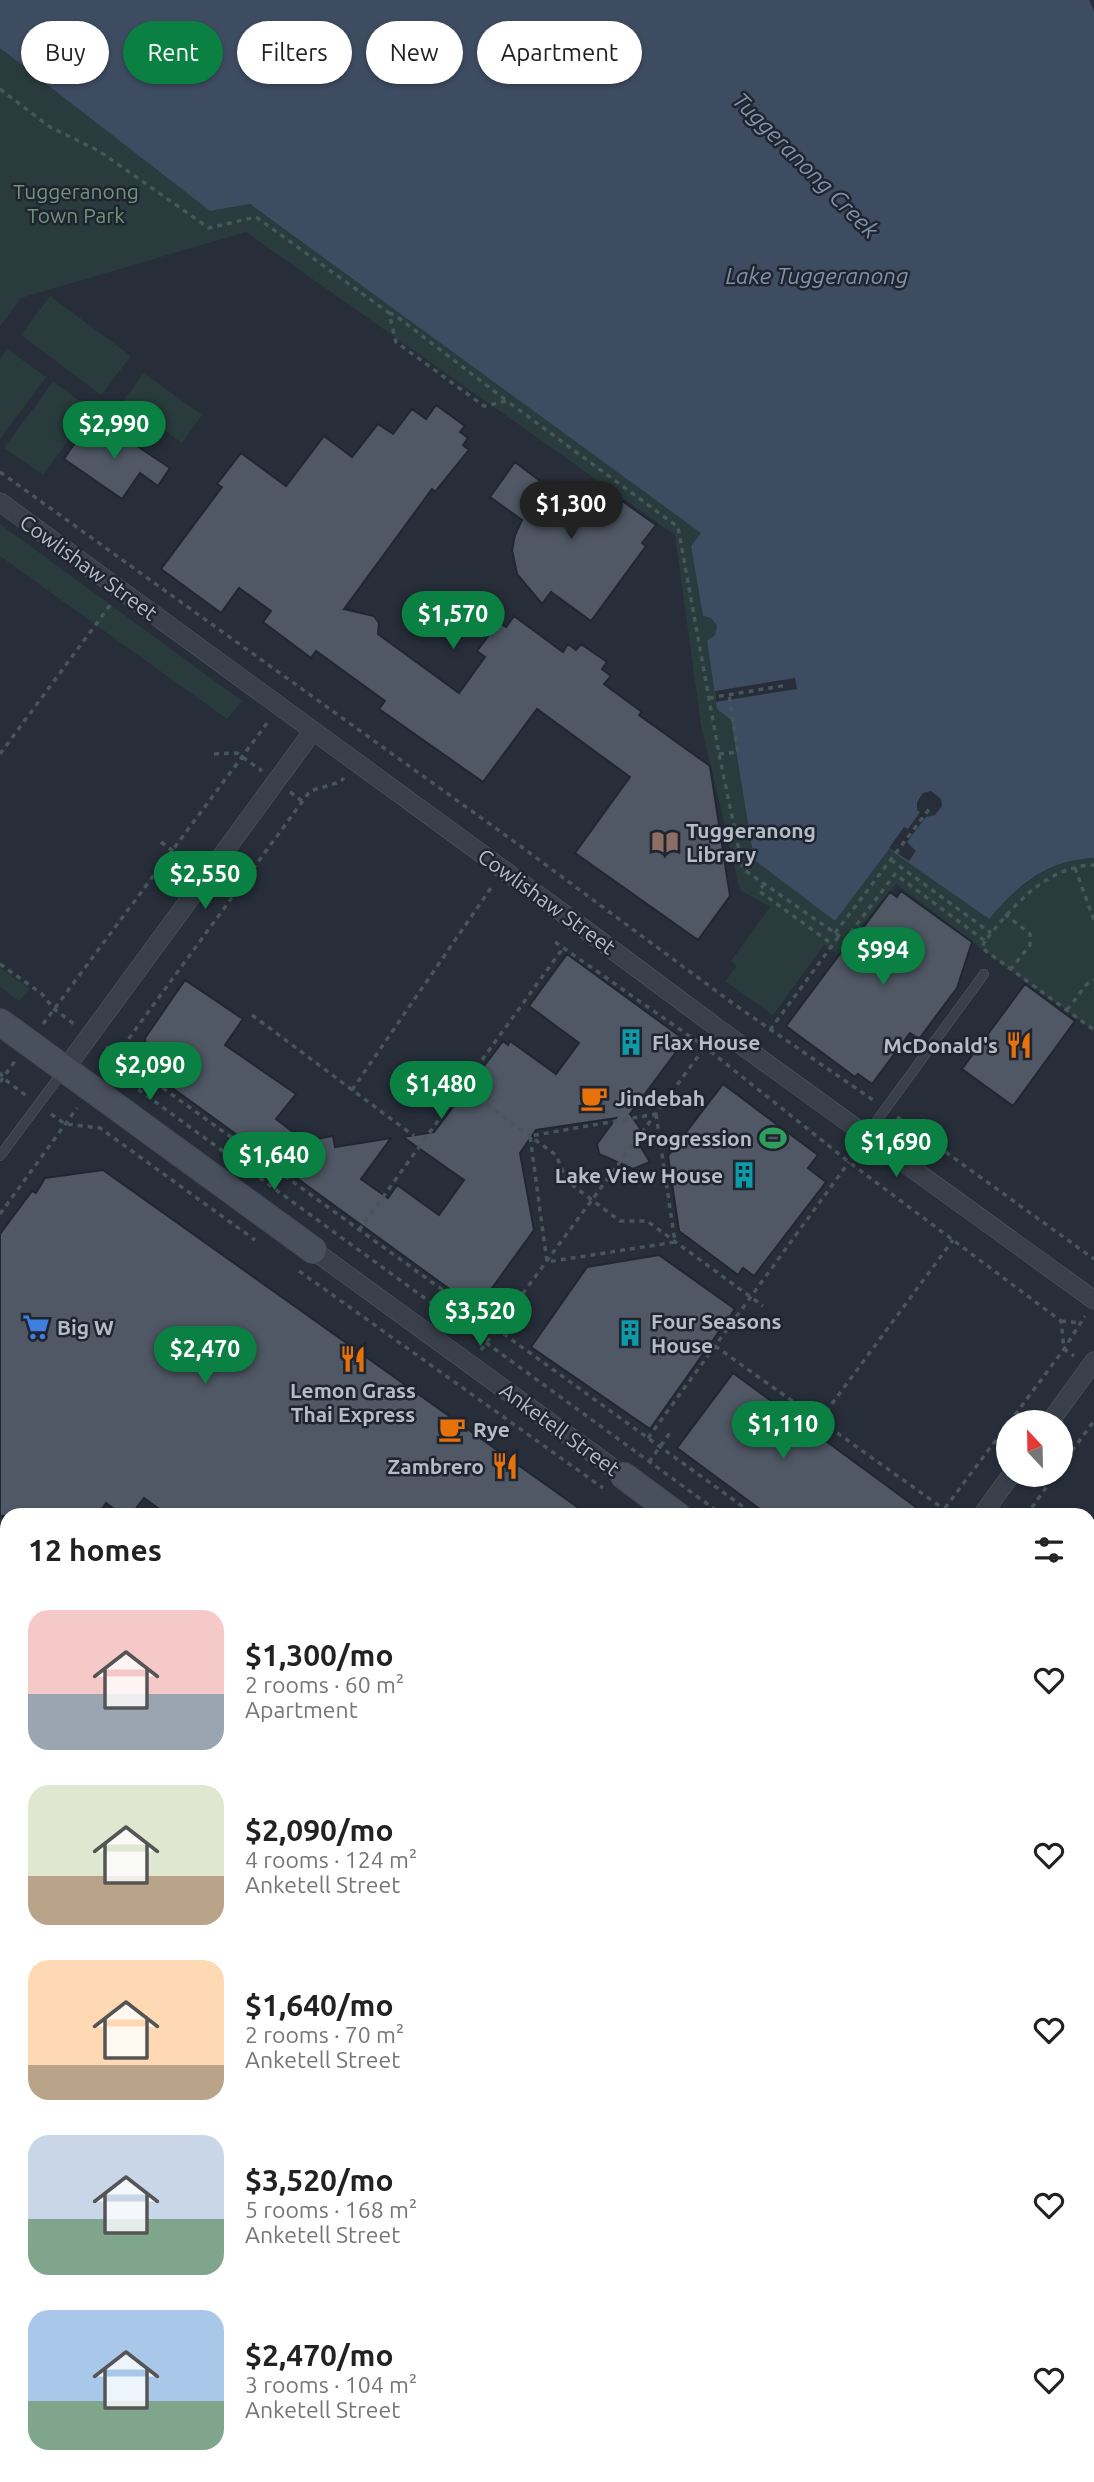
<!DOCTYPE html>
<html lang="en">
<head>
<meta charset="utf-8">
<style>
	:root { --surface:#fff; --page:#f6f6f6; --text:#222; --muted:#767676; --accent:#0b8043 }
	body { margin:0; font-family:Ubuntu,sans-serif; background:var(--page); color:var(--text); height:100vh; display:flex; flex-direction:column; font-size:26px; white-space:nowrap }
	* { box-sizing:border-box; margin:0 }
	p { font-size:23px; color:var(--muted) }
	.icon { flex:none; width:38px; height:38px; fill:none; stroke:currentColor; stroke-width:2; stroke-linecap:round; stroke-linejoin:round }
	.map { position:relative; flex:1; overflow:hidden }
	.sheet { position:absolute; left:0px; top:1508px; width:1096px; height:975px; display:flex; flex-direction:column; background:var(--surface); border-radius:21px 21px 0 0; box-shadow:0 2px 5px #0004 }
	.sheet>* { flex:none }
	.top-card { position:absolute; left:21px; top:21px; width:700px; height:63px; display:flex; gap:14px }
	.needle { width:46px; rotate:338deg }
	.controls { position:absolute; left:996px; top:1410px; display:grid; gap:14px }
	.controls a { display:grid; place-items:center; width:77px; height:77px; border-radius:50%; background:var(--surface); box-shadow:0 2px 5px #0004; font-size:35px }
	.price { position:absolute; translate:-50% -60px; padding:0 16px; border-radius:24px; background:var(--accent); color:#fff; font-size:23px; line-height:46px; filter:drop-shadow(0 2px 4px #0008) }
	.price::after { content:''; position:absolute; left:50%; top:42px; width:21px; height:16px; margin-left:-10px; background:inherit; clip-path:polygon(0 0,100% 0,50% 100%) }
	.price.on { background:#222; color:#fff }
	ul { padding:0; list-style:none }
	li { display:flex; align-items:center; gap:21px; height:175px; padding:0 28px }
	li span { display:grid; place-items:center; flex:none; width:196px; height:140px; border-radius:21px; color:#555 }
	li>.icon { margin-inline-start:auto }
	span .icon { width:84px; height:84px; fill:#fffc; stroke-width:1 }
	li b { font-size:30px }
	h2 { display:flex; justify-content:space-between; align-items:center; height:84px; padding:0 28px; font-size:30px }
	.pill { padding:0 24px; border-radius:32px; background:var(--surface); box-shadow:0 2px 5px #0004; font-size:24px; line-height:63px }
	.pill.on { background:var(--accent); color:#fff }
	.map>svg:first-child { display:block }
</style>
</head>
<body>
<div class="map">
<svg width="1094" height="2482" viewBox="0 0 1094 2482">
	<rect width="100%" height="100%" fill="#272e3a"/>
	<path fill="#293b3c" d="M0,48l210,163 40,-7 452,329 -11,13 12,70 8,2 6,8 -2,9 -8,6 10,68 14,11 23,140 81,60 54,-72 100,71c28,-33 60,-59 105,-61v172l-68,-48 -130,-98 -58,70 -14,-9 -51,70 -48,-34 12,-15 -6,-5 39,-54 -30,-17 -39,-165 -26,-190 -429,-303 -225,66 -21,28z
		M50,296l81,60 -30,39 -80,-60z
		M7,349l39,28 -46,62v-80z
		M144,373l58,42 -20,28 -59,-42z
		M53,382l38,27 -48,66 -39,-27z
		M0,524l242,177 -15,18 -227,-163z
		M0,968l30,21 -11,12 -19,-14z"/>
	<path fill="#3e4c61" d="M0,0h1089l5,11v847c-47,2 -76,27 -105,61l-100,-70 -54,72 -81,-61 -23,-140 -14,-11 -10,-68 8,-6 2,-9 -6,-8 -8,-2 -12,-70 10,-13 -451,-329 -40,7 -210,-163z"/>
	<path fill="#272e3a" d="M795,678l2,11 -81,13 -1,-11z
		M931,791l10,8 1,7 -7,9 -9,2 -19,25 9,9 -7,10 -20,-13 15,-21 4,2 12,-17 -3,-2v-8l6,-9z"/>
	<path fill="#505865" stroke="#212732" stroke-width="2" d="M436,405l29,21 -5,6 8,6 -5,7 6,5 -34,42 -3,-3 -88,120 30,7 5,7 -1,11 81,59 26,-36 -8,-6 22,-29 7,5 8,-11 49,36 5,-8 8,6 5,-6 26,18 -5,7 9,7 -7,8 38,28 -3,3 71,51 20,130 -32,44 -123,-87 55,-76 -93,-68 -54,73 -104,-73 6,-8 -26,-19 -43,-31 -5,7 -48,-36 8,-11 -32,-23 -18,25 -60,-44 61,-82 -5,-3 24,-31 45,33 38,-50 28,21 26,-33 15,10 19,-25 14,10z
		M101,422l69,46 -12,18 -18,-13 -18,26 -58,-40 19,-28 8,5z
		M515,462l32,24 4,-5 36,26 3,-4 6,4 12,-16 48,34 -14,18 4,3 -55,75 -40,-29 -9,12 -25,-30 -5,-24 3,-15 7,-15 -32,-23z
		M901,891l71,51 -15,46 -38,51 -9,-6 -38,51 -14,-10 -3,3 -69,-51 68,-91 2,2 34,-45 7,5z
		M567,954l118,86 -55,74 12,17 -3,13 11,18 -17,7 -34,-15 -2,-10 19,-26 -80,12 -16,23 14,77 -57,79 -328,-238 -4,-33 40,-58 58,39 -18,26 71,49 -20,25 29,22 28,-5 2,11 56,-9 -30,41 27,19 9,-13 42,30 25,-35 -61,-43 31,-5 69,-91 5,4 2,-4 46,33 23,-31 -50,-37z
		M1025,984l50,37 -62,85 -51,-37z
		M723,1084l95,71 -10,13 18,14 -72,94 -11,-8 -5,7 -59,-44 -11,-75z
		M103,1170l487,346h-421l-25,-18 -14,18h-7l-17,-13 -9,13h-97v-282l32,-43 4,2 9,-15z
		M659,1255l76,54 -85,120 -119,-82 56,-80z
		M733,1373l142,104 53,39h-159l-92,-68z"/>
	<g fill="none" stroke-linecap="round" stroke-linejoin="round">
		<defs>
			<path id="lane" d="M867,1134l117,-160
				M0,1156l64,-86
				M0,1542l7,5
				M0,2197l7,5
				M0,2248l7,5
				M1088,2431l6,4
				M315,2476l8,6
				M604,2476l8,6
				M1067,2476l8,6
				M501,2482l4,-6
				M579,2482l4,-6
				M668,2482l4,-6"/>
			<path id="street" d="M0,502l571,417 148,110 375,271
				M65,1069l248,-338
				M313,1250l311,226
				M1049,1423l45,-62
				M981,1516l30,-41
				M685,2476l8,6
				M276,2482l4,-6"/>
			<path id="secondary" d="M0,1022l313,228
				M624,1476l54,40
				M1088,1814l6,4"/>
			<path id="primary" d="M1088,2095l6,-8
				M1088,2145l6,-8
				M810,2482l4,-6
				M837,2482l4,-6"/>
		</defs>
		<use href="#lane" stroke="#555b66" stroke-width="10"/>
		<use href="#street" stroke="#555b66" stroke-width="19"/>
		<use href="#secondary" stroke="#434954" stroke-width="28"/>
		<use href="#primary" stroke="#434954" stroke-width="30"/>
		<path stroke="#465659" stroke-width="3.5" stroke-dasharray="5 5" stroke-linecap="butt" d="M0,89l50,38 49,24 110,77 47,-11 133,96 7,29 88,64 23,-5 171,126 41,227 24,115 102,71 50,-66 90,67c27,-34 61,-75 109,-76
			M389,313l6,2 112,86
			M0,472l519,373 216,160 138,95
			M709,698l79,-13
			M0,754l111,-150
			M214,754l23,-1 25,18
			M719,754l19,-2 -9,-58
			M290,792l12,9
			M161,842l32,24
			M891,860l100,73
			M1075,868l19,52
			M764,884l-5,7 73,53
			M1005,914l25,20v11l-19,24
			M835,933l95,-125
			M985,941l-3,7 112,82
			M555,942l150,105 144,115 212,159 3,28 10,7
			M0,964l42,30 12,15 20,15
			M1067,1010l20,-26 7,-4
			M252,1015l162,121
			M43,1024l225,-302
			M770,1030l69,-94
			M106,1047l650,469
			M117,1057l11,25 596,434
			M105,1071l205,-280 30,-9 4,-4
			M0,1072l3,6 25,19
			M454,1081l102,74 11,26 53,40h27l116,85
			M0,1082l15,-21
			M352,1090l141,-205
			M51,1114l14,10 35,4 155,112
			M656,1114l19,128 -128,20 -17,-126z
			M897,1117l197,142
			M0,1214l77,-106
			M359,1230l204,-282
			M299,1271l304,217
			M1061,1321l19,2
			M715,1346l229,163
			M481,1350l224,-303
			M820,1420l133,-180
			M1009,1423l55,-74 21,-33
			M648,1438l201,-276
			M649,1462l23,-32
			M1060,1467l34,-46
			M939,1516l69,-92
			M1026,1516l29,-41
			M1088,1717l6,-7
			M1088,1762l6,4
			M1088,1855l6,4
			M1088,2014l6,-3
			M0,2336l7,-10
			M757,2476l9,6
			M230,2482l5,-6
			M770,2482l4,-6"/>
		<use href="#lane" stroke="#3a404b" stroke-width="9"/>
		<use href="#street" stroke="#3a404b" stroke-width="18"/>
		<use href="#secondary" stroke="#49505d" stroke-width="26"/>
		<use href="#primary" stroke="#585f6b" stroke-width="28"/>
	</g>
	<defs>
		<symbol id="library-bare" viewBox="-9 -9 18 18"><path d="M-6-4Q-3-5.5-.7-3.5V5Q-3 3-6 4ZM6-4Q3-5.5 .7-3.5V5Q3 3 6 4Z" fill="#8d6e63" stroke="#1f2530" stroke-width="2.5" paint-order="stroke"/></symbol>
		<symbol id="building-bare" viewBox="-9 -9 18 18"><path d="M-4-6H4V6H1V3H-1V6H-4ZM-2.5-4.3h1.7v1.8h-1.7ZM.8-4.3h1.7v1.8H.8ZM-2.5-1h1.7V.8h-1.7ZM.8-1h1.7V.8H.8Z" fill="#0f9aa8" stroke="#1f2530" stroke-width="2.5" paint-order="stroke"/></symbol>
		<symbol id="restaurant-bare" viewBox="-9 -9 18 18"><path d="M-5-6h1v4h1v-4h1v4h1v-4h1v5L-1.5 .5V6h-2V.5L-5-1ZM5-6V6H3V1.5H1.5Q1.5-4 5-6Z" fill="#e8710a" stroke="#1f2530" stroke-width="2.5" paint-order="stroke"/></symbol>
		<symbol id="cafe-bare" viewBox="-9 -9 18 18"><path d="M-5.5-4.5H6V0H3Q3 3.5 0 3.5H-2.5Q-5.5 3.5-5.5 0ZM3-3.2v2h1.7v-2ZM-6 4.5H4V6H-6Z" fill="#e8710a" stroke="#1f2530" stroke-width="2.5" paint-order="stroke"/></symbol>
		<symbol id="stadium-bare" viewBox="-9 -9 18 18"><path d="M0-5a6.5 5 0 1 0 0 10a6.5 5 0 1 0 0-10ZM-3.5-1.8h7v3.6h-7Z" fill="#2e9e5b" stroke="#1f2530" stroke-width="2.5" paint-order="stroke"/></symbol>
		<symbol id="supermarket-bare" viewBox="-9 -9 18 18"><path d="M-6-5.5h2.5l.6 2H6L4.5 2H-2.5L-4.4-4H-6ZM-1.5 3.2a1.3 1.3 0 1 0 .1 0ZM3 3.2a1.3 1.3 0 1 0 .1 0Z" fill="#3f7fe0" stroke="#1f2530" stroke-width="2.5" paint-order="stroke"/></symbol>
	</defs>
	<g fill-rule="evenodd">
		<use href="#library-bare" x="646" y="823" width="38" height="38"/>
		<use href="#building-bare" x="612" y="1023" width="38" height="38"/>
		<use href="#restaurant-bare" x="1000" y="1026" width="38" height="38"/>
		<use href="#cafe-bare" x="575" y="1079" width="38" height="38"/>
		<use href="#stadium-bare" x="754" y="1119" width="38" height="38"/>
		<use href="#building-bare" x="725" y="1156" width="38" height="38"/>
		<use href="#supermarket-bare" x="17" y="1308" width="38" height="38"/>
		<use href="#building-bare" x="611" y="1314" width="38" height="38"/>
		<use href="#restaurant-bare" x="334" y="1340" width="38" height="38"/>
		<use href="#cafe-bare" x="433" y="1410" width="38" height="38"/>
		<use href="#restaurant-bare" x="486" y="1447" width="38" height="38"/>
	</g>
	<g text-anchor="middle" dominant-baseline="central" stroke-width="5" stroke-linejoin="round" paint-order="stroke">
		<g font-size="21" fill="#709479" stroke="#1f2530">
			<text x="76" y="191">Tuggeranong<tspan x="76" dy="24">Town Park</tspan></text>
		</g>
		<g font-size="21" fill="#b6bcc6" stroke="#1f2530">
			<text transform="translate(89 567) rotate(36)">Cowlishaw Street</text>
			<text transform="translate(547 901) rotate(36)">Cowlishaw Street</text>
			<text transform="translate(560 1429) rotate(36)">Anketell Street</text>
		</g>
		<g font-size="21" font-weight="bold" fill="#b6bcc6" stroke="#1f2530" text-anchor="start">
			<text x="686" y="830">Tuggeranong<tspan x="686" dy="24">Library</tspan></text>
			<text x="652" y="1042">Flax House</text>
			<text x="998" y="1045" text-anchor="end">McDonald's</text>
			<text x="615" y="1098">Jindebah</text>
			<text x="752" y="1138" text-anchor="end">Progression</text>
			<text x="723" y="1175" text-anchor="end">Lake View House</text>
			<text x="651" y="1321">Four Seasons<tspan x="651" dy="24">House</tspan></text>
			<text x="57" y="1327">Big W</text>
			<text x="353" y="1390" text-anchor="middle">Lemon Grass<tspan x="353" dy="24">Thai Express</tspan></text>
			<text x="473" y="1429">Rye</text>
			<text x="484" y="1466" text-anchor="end">Zambrero</text>
		</g>
		<g font-size="23" font-style="italic" fill="#8191aa" stroke="#1f2530">
			<text transform="translate(806 165) rotate(45)">Tuggeranong Creek</text>
			<text x="817" y="275">Lake Tuggeranong</text>
		</g>
	</g>
</svg>
<div class="controls">
<a><svg class="needle" viewBox="-14 -14 28 28"><path d="M0-13l5 13h-10z" fill="#e53935"/><path d="M0 13l5-13h-10z" fill="#767676"/></svg></a>
</div>
<b class="price" style="left:114px;top:461px">$2,990</b>
<b class="price on" style="left:571px;top:541px">$1,300</b>
<b class="price" style="left:453px;top:651px">$1,570</b>
<b class="price" style="left:205px;top:911px">$2,550</b>
<b class="price" style="left:883px;top:987px">$994</b>
<b class="price" style="left:150px;top:1102px">$2,090</b>
<b class="price" style="left:441px;top:1121px">$1,480</b>
<b class="price" style="left:896px;top:1179px">$1,690</b>
<b class="price" style="left:274px;top:1192px">$1,640</b>
<b class="price" style="left:480px;top:1348px">$3,520</b>
<b class="price" style="left:205px;top:1386px">$2,470</b>
<b class="price" style="left:783px;top:1461px">$1,110</b>
<div class="top-card">
<a class="pill">Buy</a>
<a class="pill on">Rent</a>
<a class="pill">Filters</a>
<a class="pill">New</a>
<a class="pill">Apartment</a>
</div>
<section class="sheet">
<h2>12 homes<svg class="icon" aria-label="filters" viewBox="0 0 24 24"><path d="M4 7h16M4 17h16"/><circle cx="9" cy="7" r="2"/><circle cx="15" cy="17" r="2"/></svg></h2>
<ul>
<li><span style="background:linear-gradient(#f6c9c9 60%,#9aa5b1 0)"><svg class="icon" aria-label="home" viewBox="0 0 24 24"><path d="M3 11l9-7 9 7M6 9v11h12V9"/></svg></span><div><b>$1,300/mo</b><p>2 rooms · 60 m²</p><p>Apartment</p></div><svg class="icon" aria-label="heart" viewBox="0 0 24 24"><path d="M12 20l-8-8c-3-5 5-10 8-4 3-6 11-1 8 4z"/></svg></li>
<li><span style="background:linear-gradient(#dfe7d0 65%,#b9a48a 0)"><svg class="icon" aria-label="home" viewBox="0 0 24 24"><path d="M3 11l9-7 9 7M6 9v11h12V9"/></svg></span><div><b>$2,090/mo</b><p>4 rooms · 124 m²</p><p>Anketell Street</p></div><svg class="icon" aria-label="heart" viewBox="0 0 24 24"><path d="M12 20l-8-8c-3-5 5-10 8-4 3-6 11-1 8 4z"/></svg></li>
<li><span style="background:linear-gradient(#ffd9b3 75%,#b9a48a 0)"><svg class="icon" aria-label="home" viewBox="0 0 24 24"><path d="M3 11l9-7 9 7M6 9v11h12V9"/></svg></span><div><b>$1,640/mo</b><p>2 rooms · 70 m²</p><p>Anketell Street</p></div><svg class="icon" aria-label="heart" viewBox="0 0 24 24"><path d="M12 20l-8-8c-3-5 5-10 8-4 3-6 11-1 8 4z"/></svg></li>
<li><span style="background:linear-gradient(#c9d6e8 60%,#7fa58c 0)"><svg class="icon" aria-label="home" viewBox="0 0 24 24"><path d="M3 11l9-7 9 7M6 9v11h12V9"/></svg></span><div><b>$3,520/mo</b><p>5 rooms · 168 m²</p><p>Anketell Street</p></div><svg class="icon" aria-label="heart" viewBox="0 0 24 24"><path d="M12 20l-8-8c-3-5 5-10 8-4 3-6 11-1 8 4z"/></svg></li>
<li><span style="background:linear-gradient(#a9c7e8 65%,#7fa58c 0)"><svg class="icon" aria-label="home" viewBox="0 0 24 24"><path d="M3 11l9-7 9 7M6 9v11h12V9"/></svg></span><div><b>$2,470/mo</b><p>3 rooms · 104 m²</p><p>Anketell Street</p></div><svg class="icon" aria-label="heart" viewBox="0 0 24 24"><path d="M12 20l-8-8c-3-5 5-10 8-4 3-6 11-1 8 4z"/></svg></li>
</ul>
</section>
</div>
</body>
</html>
